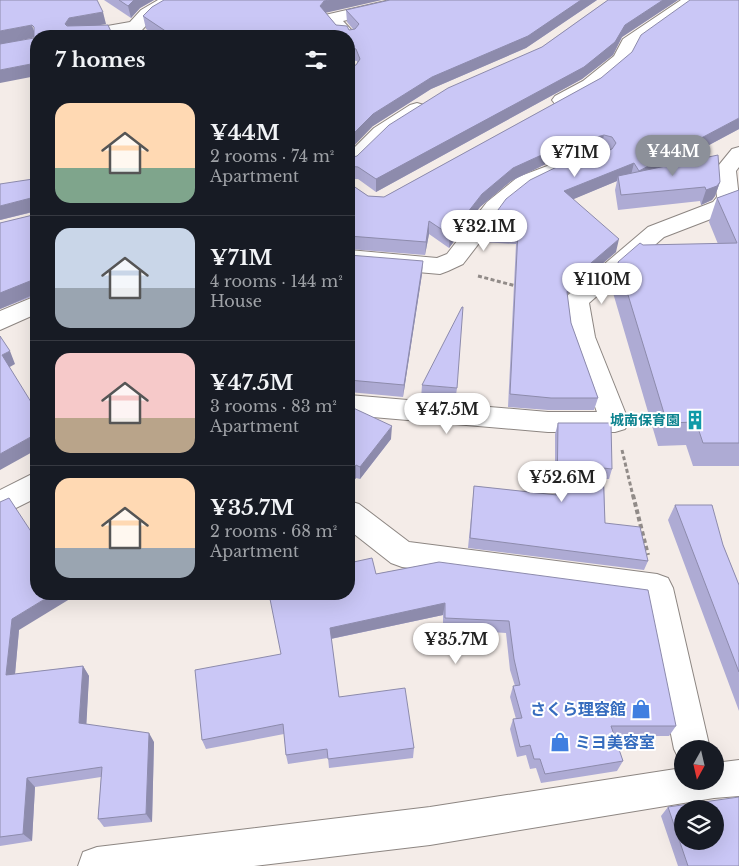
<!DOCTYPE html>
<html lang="en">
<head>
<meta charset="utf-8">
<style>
	:root { --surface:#171b24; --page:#20242c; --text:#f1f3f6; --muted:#9ea1a6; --line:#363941; --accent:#8c9099 }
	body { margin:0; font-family:"Libre Baskerville","Noto Sans JP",serif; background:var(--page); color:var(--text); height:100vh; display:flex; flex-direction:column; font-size:19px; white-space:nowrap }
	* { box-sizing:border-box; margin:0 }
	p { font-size:16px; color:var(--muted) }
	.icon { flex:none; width:28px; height:28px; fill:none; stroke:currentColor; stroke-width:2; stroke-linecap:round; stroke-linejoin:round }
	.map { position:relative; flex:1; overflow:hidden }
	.panel { position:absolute; left:30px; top:30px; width:325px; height:570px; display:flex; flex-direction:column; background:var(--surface); border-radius:20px; box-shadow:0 5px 20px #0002 }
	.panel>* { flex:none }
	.needle { width:32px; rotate:188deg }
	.fabs { position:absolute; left:674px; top:740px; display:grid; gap:10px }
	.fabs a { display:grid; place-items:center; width:50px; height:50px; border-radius:50%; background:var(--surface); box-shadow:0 5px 20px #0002; font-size:25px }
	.price { position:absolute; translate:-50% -42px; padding:0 11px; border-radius:18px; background:#fff; color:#222; font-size:16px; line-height:32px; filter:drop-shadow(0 1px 2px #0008) }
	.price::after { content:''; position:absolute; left:50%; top:30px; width:15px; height:11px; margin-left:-8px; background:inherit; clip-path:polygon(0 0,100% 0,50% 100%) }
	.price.current { background:var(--accent); color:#fff }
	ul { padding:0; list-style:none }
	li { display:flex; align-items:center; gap:15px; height:125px; padding:0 25px }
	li+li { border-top:1px solid var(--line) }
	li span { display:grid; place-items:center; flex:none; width:140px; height:100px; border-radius:15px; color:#555 }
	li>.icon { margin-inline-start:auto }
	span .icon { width:60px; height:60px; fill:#fffc; stroke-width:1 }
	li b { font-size:21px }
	h2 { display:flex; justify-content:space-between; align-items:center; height:60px; padding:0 25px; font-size:21px }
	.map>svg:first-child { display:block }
</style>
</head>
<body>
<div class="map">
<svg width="739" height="866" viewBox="0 0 739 866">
	<rect width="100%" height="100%" fill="#f4ece8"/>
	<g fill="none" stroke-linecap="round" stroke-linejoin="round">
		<defs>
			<path id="minor" d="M158,0h20l-2,4 -23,14 -11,12 -34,6h-38l3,-4 6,-1 51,-9 11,-12z
				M390,0h29l-2,4 -74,17 14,15 -3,4 -5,1v-5h-11l-16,-17 3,-4z
				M681,0h19c-11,17 -46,30 -62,45 -4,4 -5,12 -9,17 -11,15 -55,47 -74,42l-3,-4 3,-4 28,-15 31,-25 9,-17z
				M417,103l7,2 3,4 -3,4 -36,23 -32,32 -7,2v-17l25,-25 36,-23z
				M739,147v20l-3,4 3,27 -10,14 -65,25 -75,66 6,34 34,85 -4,7 -10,3h-67l-199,-17v-20l199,17h49c-8,-24 -41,-96 -29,-117l80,-68 65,-25 4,-5 -3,-26 18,-22z
				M574,156l7,2 3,4 -3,4 -47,21 -31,25 -40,52 -15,7 -8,3 -91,-8v-16l88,8 10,-4 40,-52 31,-25z
				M36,296v18l-36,16v-19z
				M36,472v26l-36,18v-26z
				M349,501l10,3 50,38 248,32 11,4 5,10 37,161h-28v14l-2,-2 -6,-12 -30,-149 -242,-33 -11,-4 -42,-33z
				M739,760v36l-25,2 -284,47 -176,21h-176l5,-14 14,-5 333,-40 252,-39v13h33v-18z"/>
		</defs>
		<use href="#minor" stroke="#8d8682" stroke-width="2"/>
		<path stroke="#918b88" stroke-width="3" stroke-dasharray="4 2.5" stroke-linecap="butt" d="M478,276l38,10
			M622,450l11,46"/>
		<path stroke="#918b88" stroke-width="4" stroke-dasharray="4.5 3" stroke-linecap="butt" d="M633,495l15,60"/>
		<use href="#minor" fill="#fff" fill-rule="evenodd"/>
	</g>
	<path fill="#aeabd4" d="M104,0h50l-14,8 -9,10z
		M390,0h207l-71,48 -95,41 -58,37 -24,-59 7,-2 1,-1v-3l-8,-1v-24h-192l-11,-7 -3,-13 183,-3 10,12 13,5 4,-1 -6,-7 -1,-12z
		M608,0h70l-56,37 -9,18 -31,24 -206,113 -18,-13h-9v-21l8,-2 185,-109z
		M601,78l138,51 -67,36 48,17 -5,14 -3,4 -11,5 -1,-4 -82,9 -3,-20 2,-9 -44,18 43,53 -49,42 4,29 27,75 -4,12h-46l-40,-3 8,-163 -34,-2 2,-13 124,-79 -7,-2 -47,12 -43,21 -31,26 -31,41 -20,-14 -4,21 -76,-6v-66l19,13 16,1z
		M36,155v140l-36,14v-86l33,-8v-3l-33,8 33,-41z
		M739,190v276h-46l-7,-21 -28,1 -47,-160 7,-24 25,-17 75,-1 -9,-22 8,-24z
		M349,255l73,19 -19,123 -54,-5z
		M422,385l35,3 -2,14 -34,-3z
		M349,406l42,33 -31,40 -4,-1 -5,6 -2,-1z
		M558,423l54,46 -3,10h-5l1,44 43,38 -4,9 -176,-22 6,-62 81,9v-61z
		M0,502l19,128 -4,44 68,-8 6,10 -3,48 68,18 -2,80 -48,5 -6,-8 3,-42 -66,10 -3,54 -32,5z
		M675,505l48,40 16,40v126l-71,-191z
		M439,562l237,164 -7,10h-55l9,25 -6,10 -76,12 -5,-15 -6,1 -4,-14 -9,2 -7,-28 3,-10h3l-6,-22 3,-11h2l-5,-16 -4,-37 -63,-4v-14l-112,24 8,58 75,51 -1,10 -84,10 -1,-10 -40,6 -2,-9 -2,-21 -78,15 -4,-9 79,-86 95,-80z
		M668,807l71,59h-61l-17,-50z"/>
	<path fill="#8d8bac" d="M134,0h20l-14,8 -9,10 -3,-12z
		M329,0h53l-57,13 -5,-7 4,-5z
		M581,0h16l-71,48 -95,41 -58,37 -24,25v-13l24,-24 59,-37z
		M663,0h15l-56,37 -9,18 -31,24 -206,113v-13l249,-154z
		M103,12l3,12 -33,6 -8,-6 4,-6z
		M32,25l4,12 -36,8v-14z
		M36,63v13l-36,7v-13z
		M739,118v11l-103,55 3,-13z
		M604,135l-3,13 -47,12 -43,21 -31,26 -31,41 1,-13 32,-41 31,-26 44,-20z
		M634,163l-3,12 -13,1 -1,5 -55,23 2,-13z
		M720,182l-5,14 -3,4 -11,5 5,-15z
		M31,198l5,13 -36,9v-14z
		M429,221v13l-4,21 1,-13z
		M619,239l-3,13 -49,42 -3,11 6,-24z
		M423,261l-1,13 -19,123 1,-12z
		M30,281l5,13 -35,15v-16z
		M36,284v10l-3,-9z
		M10,351l5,13 -7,4 -6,-13z
		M392,426l-1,13 -31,40v-12z
		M36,434v16l-36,20v-16z
		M356,465v13l-5,6 -1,-12z
		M53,594h25l-59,36 -5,55 -8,-10 6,-56z
		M445,603l-2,12 -113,24v-11z
		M83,666l6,10 -3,56 -7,-9z
		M149,733l5,9 -2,80 -6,-8z
		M27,778l8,9 -3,54 -9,-7z"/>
	<path fill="#cac7f6" stroke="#8d8bac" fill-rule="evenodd" d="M0,0h97l6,12 -34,6 -4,6 2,2 41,-1 5,11h-77v27l-36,7v-26l34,-6v-11l-2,-2 -32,6z
		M119,0h15l-6,6z
		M164,0h165l-5,1 -4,5 16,19 11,1 2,4 6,-1 4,-5 -13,-14 44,-10h191l-53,36 -96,41 -59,37 -24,24v-71l7,-2 4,-6 -4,-10 -7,-2v-11h-176l-30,-20 9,-9z
		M608,0h55l-38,25 -10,17 -31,25 -208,112 -18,-12 -9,-1v-8l8,-2 32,-31 59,-37 94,-41z
		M690,0h49v118l-100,53 -5,-8 -70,28 55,48 -49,42 -3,11 4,31 27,75h-47l-41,-4 8,-163 -34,-2 22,-30 24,-19 39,-19 43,-12 4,-6 -4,-6 -8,-2 -47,13 -44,20 -31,26 -32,41 -21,-14 -3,21 -77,-6v-53l19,13 16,1 217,-119 31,-26 9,-17z
		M34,155h2v129l-3,1 -1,-3 -2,-1 -30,12v-70l33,-8v-15l-2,-2 -31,8v-22l33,-5z
		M718,155l2,27 -3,4 -11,4 -1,-3 -84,8 -3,-19z
		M739,190v253h-36l-7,-21 -29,1 -49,-161 22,-19 3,2 94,-2 -20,-45z
		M349,255l74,6 -19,124 -55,-5z
		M462,307h1l-6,81 -35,-3z
		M0,336l10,15 -8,4 34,55v24l-36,20z
		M349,406l43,20 -32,41 -4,-2 -6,7 -1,-1z
		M558,423h53l1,46 -9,-1 2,55 35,4 8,34 -178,-23 4,-52 83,9z
		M9,498l23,35 4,-3v64h17l-41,25 -6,56 77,-9 -4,57 70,10 -3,81 -48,5 4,-52 -75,11 -4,56 -23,3v-335z
		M675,505h37l11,40 16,40v87z
		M372,558l4,16 63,-12 209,28 28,136h-65l12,35 -78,13 -5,-15h-6l-4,-14 -10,2 -7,-28 9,-1 -9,-32 7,-1 -6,-26 -5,-38 -64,-3v-15l-115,25 9,69 66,-9 9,60 -86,11 -1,-10 -41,6 -3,-31 -81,16 -7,-70 86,-16 -12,-60h80v-31z
		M739,797v69h-51l-20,-59zM682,809h33v32h-33z"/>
	<defs>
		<symbol id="building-bare" viewBox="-9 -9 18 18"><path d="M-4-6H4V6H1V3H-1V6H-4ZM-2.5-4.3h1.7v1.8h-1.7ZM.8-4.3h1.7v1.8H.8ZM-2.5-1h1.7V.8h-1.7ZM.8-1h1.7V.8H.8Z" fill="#0f9aa8" stroke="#fff" stroke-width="2.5" paint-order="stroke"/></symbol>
		<symbol id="shop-bare" viewBox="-9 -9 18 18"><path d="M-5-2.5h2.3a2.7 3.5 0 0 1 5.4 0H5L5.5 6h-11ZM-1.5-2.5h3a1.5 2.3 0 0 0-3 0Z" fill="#3f7fe0" stroke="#fff" stroke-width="2.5" paint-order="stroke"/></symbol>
	</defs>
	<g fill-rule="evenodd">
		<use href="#building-bare" x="681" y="406" width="28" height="28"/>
		<use href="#shop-bare" x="627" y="695" width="28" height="28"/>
		<use href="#shop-bare" x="546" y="728" width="28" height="28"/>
	</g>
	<g text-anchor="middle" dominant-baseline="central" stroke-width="4" stroke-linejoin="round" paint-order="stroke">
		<g font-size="14" font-weight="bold" fill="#0d838f" stroke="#fff" text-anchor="end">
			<text x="680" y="420">城南保育園</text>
		</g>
		<g font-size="16" font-weight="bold" fill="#366cbe" stroke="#fff" text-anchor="end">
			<text x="626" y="709">さくら理容館</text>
			<text x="575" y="742" text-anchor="start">ミヨ美容室</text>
		</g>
	</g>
</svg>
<div class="fabs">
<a><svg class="needle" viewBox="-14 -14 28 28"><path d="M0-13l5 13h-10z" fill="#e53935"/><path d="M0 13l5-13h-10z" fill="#9ea1a6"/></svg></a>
<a><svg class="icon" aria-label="layers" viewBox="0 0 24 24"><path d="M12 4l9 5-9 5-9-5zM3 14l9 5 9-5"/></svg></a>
</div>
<b class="price current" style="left:673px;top:177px">¥44M</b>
<b class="price" style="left:575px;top:178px">¥71M</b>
<b class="price" style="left:484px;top:252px">¥32.1M</b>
<b class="price" style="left:602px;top:305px">¥110M</b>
<b class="price" style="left:447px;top:435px">¥47.5M</b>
<b class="price" style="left:562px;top:503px">¥52.6M</b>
<b class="price" style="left:456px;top:665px">¥35.7M</b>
<section class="panel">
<h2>7 homes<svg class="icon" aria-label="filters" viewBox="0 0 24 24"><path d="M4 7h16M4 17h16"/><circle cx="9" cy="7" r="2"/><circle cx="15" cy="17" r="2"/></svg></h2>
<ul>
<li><span style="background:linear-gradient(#ffd9b3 65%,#7fa58c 0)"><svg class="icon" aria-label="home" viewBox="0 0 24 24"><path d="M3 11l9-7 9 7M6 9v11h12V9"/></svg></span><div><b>¥44M</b><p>2 rooms · 74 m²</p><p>Apartment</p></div></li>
<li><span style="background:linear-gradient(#c9d6e8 60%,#9aa5b1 0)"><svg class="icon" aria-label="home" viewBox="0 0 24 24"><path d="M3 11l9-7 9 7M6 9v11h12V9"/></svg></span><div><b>¥71M</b><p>4 rooms · 144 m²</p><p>House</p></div></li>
<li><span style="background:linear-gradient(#f6c9c9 65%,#b9a48a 0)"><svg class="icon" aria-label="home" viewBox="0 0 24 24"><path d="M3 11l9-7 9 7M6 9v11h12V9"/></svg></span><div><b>¥47.5M</b><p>3 rooms · 83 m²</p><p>Apartment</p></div></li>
<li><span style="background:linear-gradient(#ffd9b3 70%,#9aa5b1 0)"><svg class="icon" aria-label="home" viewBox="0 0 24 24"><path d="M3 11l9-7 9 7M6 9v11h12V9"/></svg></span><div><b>¥35.7M</b><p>2 rooms · 68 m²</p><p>Apartment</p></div></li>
</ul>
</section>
</div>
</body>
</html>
